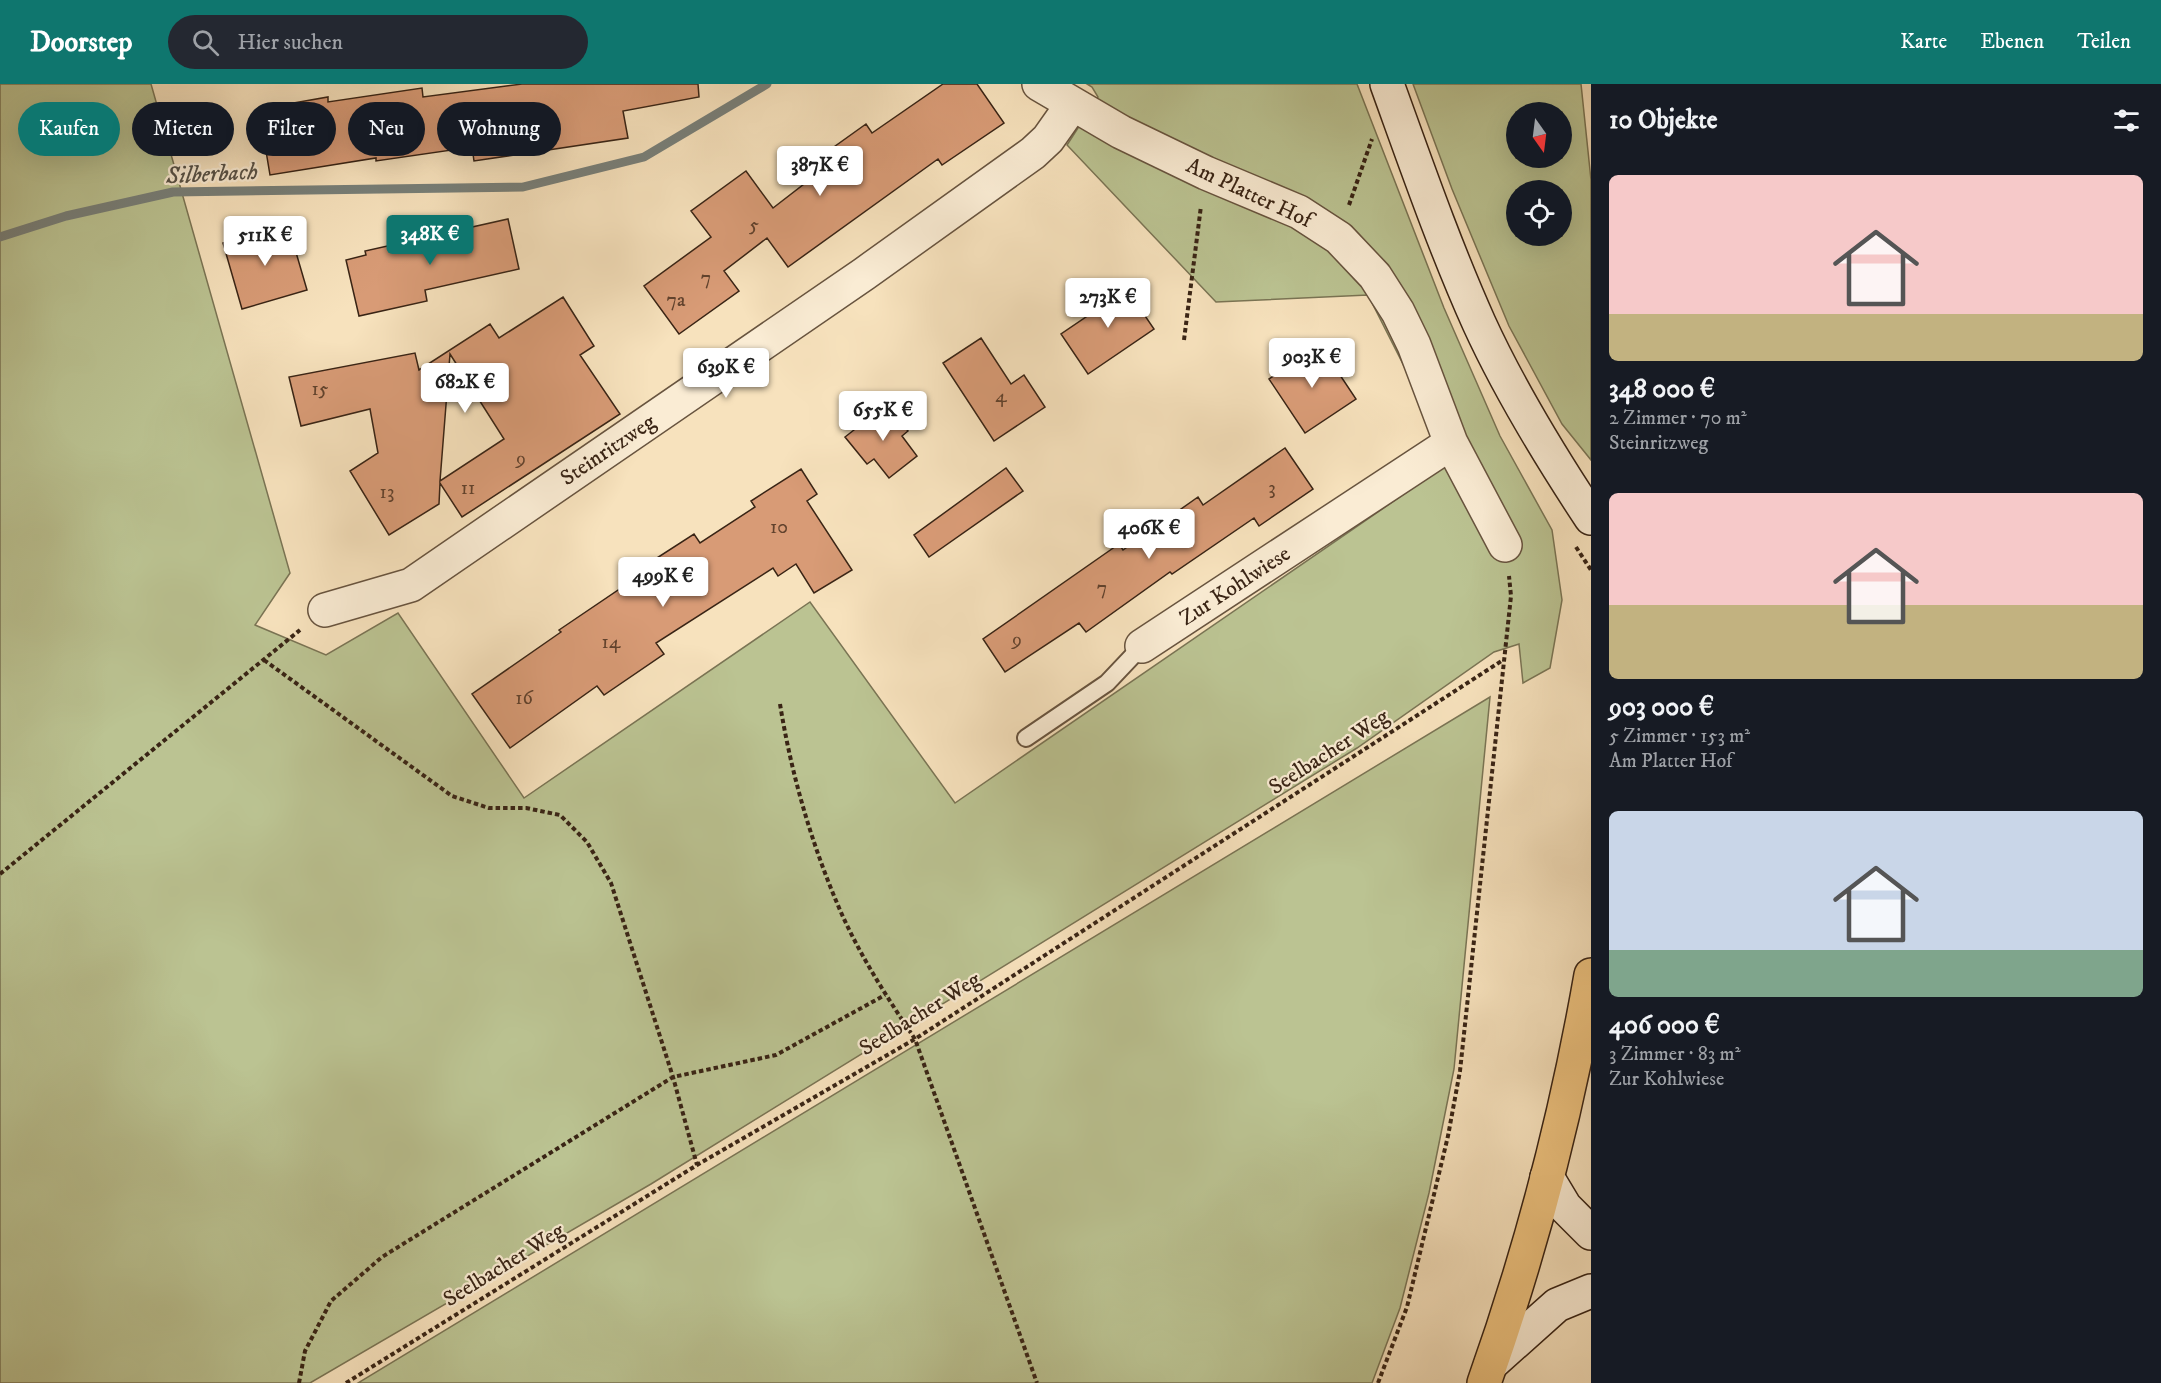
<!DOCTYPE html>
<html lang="de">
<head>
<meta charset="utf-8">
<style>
	:root { --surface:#171b24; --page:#242831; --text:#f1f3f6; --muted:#9ea1a6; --accent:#0f766e }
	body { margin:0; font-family:"IM FELL DW Pica",serif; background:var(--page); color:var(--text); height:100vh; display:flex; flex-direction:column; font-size:22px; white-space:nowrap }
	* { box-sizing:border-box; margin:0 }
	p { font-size:20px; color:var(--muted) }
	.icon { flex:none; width:33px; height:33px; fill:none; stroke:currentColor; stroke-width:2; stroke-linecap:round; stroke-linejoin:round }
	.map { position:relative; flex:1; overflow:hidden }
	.panel { display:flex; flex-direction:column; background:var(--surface); width:570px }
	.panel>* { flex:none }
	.banner { position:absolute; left:18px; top:18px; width:570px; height:54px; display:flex; gap:12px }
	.needle { width:39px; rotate:166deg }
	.fabs { position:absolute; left:1506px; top:18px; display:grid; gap:12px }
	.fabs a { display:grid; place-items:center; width:66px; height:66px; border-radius:50%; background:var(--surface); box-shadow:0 6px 24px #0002; font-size:30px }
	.price { position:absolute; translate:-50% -51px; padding:0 14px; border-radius:6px; background:#fff; color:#222; font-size:20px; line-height:39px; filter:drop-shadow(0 2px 3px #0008) }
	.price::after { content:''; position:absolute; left:50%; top:36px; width:18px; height:14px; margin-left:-9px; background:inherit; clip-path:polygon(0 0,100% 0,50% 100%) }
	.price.selected { background:var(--accent); color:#fff }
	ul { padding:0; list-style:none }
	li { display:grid; align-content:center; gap:12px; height:318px; padding:0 18px }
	li span { display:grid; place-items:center; height:186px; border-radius:9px; color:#555 }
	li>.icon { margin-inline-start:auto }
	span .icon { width:108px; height:108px; fill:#fffc; stroke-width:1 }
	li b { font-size:26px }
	h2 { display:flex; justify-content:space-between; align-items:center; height:72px; padding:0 18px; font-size:26px }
	.pill { padding:0 21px; border-radius:27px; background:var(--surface); box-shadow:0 6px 24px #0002; font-size:21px; line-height:54px }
	.pill.selected { background:var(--accent); color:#fff }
	header { display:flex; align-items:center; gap:36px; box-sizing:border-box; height:84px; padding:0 30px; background:var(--accent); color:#fff }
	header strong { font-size:28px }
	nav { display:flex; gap:33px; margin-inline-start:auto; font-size:21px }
	.search { width:420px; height:54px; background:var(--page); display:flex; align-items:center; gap:15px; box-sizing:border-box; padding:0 21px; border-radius:33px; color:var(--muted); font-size:22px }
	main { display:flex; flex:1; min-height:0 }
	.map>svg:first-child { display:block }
</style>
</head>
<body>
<header>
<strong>Doorstep</strong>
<div class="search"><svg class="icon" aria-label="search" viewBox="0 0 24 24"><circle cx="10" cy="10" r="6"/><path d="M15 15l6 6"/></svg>Hier suchen</div>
<nav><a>Karte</a><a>Ebenen</a><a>Teilen</a></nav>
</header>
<main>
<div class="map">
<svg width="1591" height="1299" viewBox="0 0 1591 1299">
	<rect width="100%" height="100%" fill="#f7e2bd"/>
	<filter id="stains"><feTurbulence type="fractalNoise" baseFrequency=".00333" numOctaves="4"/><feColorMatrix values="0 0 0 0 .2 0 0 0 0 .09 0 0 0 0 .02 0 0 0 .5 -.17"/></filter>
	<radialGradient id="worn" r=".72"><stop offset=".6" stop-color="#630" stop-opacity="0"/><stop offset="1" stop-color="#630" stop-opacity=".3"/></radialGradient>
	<path fill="#bbc392" stroke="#7a7454" stroke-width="1.5" fill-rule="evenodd" d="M0,0h151l139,489 -35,52 71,30 72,-42 126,185 286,-196 145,201 497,-342 -84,-166 -152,7 -149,-157 31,-48 -6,-10 -5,-3h270l87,224 56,128 52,94 10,70 -12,68 -27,15 -4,-39 -25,8 -137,96 -706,436 -341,199h-310z
		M1413,0h168l10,96v280l-29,-36 -53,-98 -57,-137zM1562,28v46h-46v-46zM1562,106v46h-46v-46z
		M1490,613l-36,372 -25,124 -29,115 -28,75h-1014z"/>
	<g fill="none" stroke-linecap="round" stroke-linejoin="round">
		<path stroke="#777f79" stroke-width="9" d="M0,153l66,-21 107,-24 350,-5 121,-30 123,-73"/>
	</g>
	<path fill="#d89b76" stroke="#392415" stroke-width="1.5" fill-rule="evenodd" d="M522,0h176l1,13 -76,14 5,27 -154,23 -2,-14 -96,14v-3l-106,17 -11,-66 69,-12v5l94,-14 1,9z
		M943,0h34l27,39 -62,42 -4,-6 -150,108 -21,-29 -43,33 15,20 -60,43 -35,-48 67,-49 -20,-26 55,-40 27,37 40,-31 -7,-10 60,-43 6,9z
		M508,135l11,50 -94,21 2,11 -68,15 -13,-56 20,-5 -1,-4z
		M288,141l19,65 -65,19 -19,-66z
		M1122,198l32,47 -66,45 -27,-40 41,-28 -6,-8z
		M563,213l31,49 -14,9 40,59 -158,103 -22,-34 -1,21 -50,31 -39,-64 28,-18 -8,-44 -69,17 -12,-49 126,-24 4,17 71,-46 9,14zM450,270l54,85 -64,42z
		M981,254l30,46 13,-9 21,32 -51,34 -51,-78z
		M1320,261l36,54 -51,34 -36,-54z
		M887,320l21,27 -6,5 15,20 -28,22 -15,-19 -7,5 -22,-27z
		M1285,364l28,41 -54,37 -5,-8 -82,56 -2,-2 -84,60 -7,-9 -74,49 -22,-33 136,-95 4,6 75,-53 5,8z
		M1006,384l17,23 -94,66 -15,-22z
		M801,385l16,25 -10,7 45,69 -38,23 -18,-29 -18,12 -5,-8 -117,75 8,11 -60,41 -7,-9 -87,62 -38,-54 89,-62 -2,-2 90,-61 -3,-4 48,-31 6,9 55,-36 -4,-6z"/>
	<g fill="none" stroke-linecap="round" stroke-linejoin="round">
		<defs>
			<path id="lane" d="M1026,654l81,-55 35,-37"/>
			<path id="street" d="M1039,0l82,48 85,41 93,39 40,26 36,38 23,36 16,33 37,98 54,102
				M325,526l86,-25 453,-311 169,-121 15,-14 24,-34
				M1142,562l309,-203"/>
			<path id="secondary" d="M1387,0c29,80 57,161 92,239 31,68 71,133 112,195
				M1547,1093l18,30 26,26
				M1491,1280l66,-59 34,-14"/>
			<path id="primary" d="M1484,1299c47,-132 83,-270 107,-408"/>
		</defs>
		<use href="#lane" stroke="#68543f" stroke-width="20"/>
		<use href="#street" stroke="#68543f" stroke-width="36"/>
		<use href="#secondary" stroke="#392415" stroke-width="36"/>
		<use href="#primary" stroke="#392415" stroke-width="36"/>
		<path stroke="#392415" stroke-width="4" stroke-dasharray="4.5 3" stroke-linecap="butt" d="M1349,121l23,-66
			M1184,256l17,-134
			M1576,463l15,23
			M264,576l188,136 37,12h37l34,7 27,27 24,41 62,194 24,88
			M780,620c11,68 30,135 57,199 20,48 49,93 78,136l122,344
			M0,790l300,-244
			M299,1299l6,-32 26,-50 51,-44 291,-180 103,-22 109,-60
			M346,1299l351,-218 218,-126 588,-379
			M1378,1299l29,-76 41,-171 12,-65 51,-475 -2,-20"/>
		<use href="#lane" stroke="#faecd4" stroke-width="16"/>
		<use href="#street" stroke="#faecd4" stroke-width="33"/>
		<use href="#secondary" stroke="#faecd4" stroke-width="33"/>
		<use href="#primary" stroke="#ecc17e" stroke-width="33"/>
	</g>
	<g text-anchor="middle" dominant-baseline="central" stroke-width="4.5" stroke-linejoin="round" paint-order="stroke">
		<g font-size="20" fill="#61422d">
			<text x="754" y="141">5</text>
			<text x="706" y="194">7</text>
			<text x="676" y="216">7a</text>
			<text x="320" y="305">15</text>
			<text x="1001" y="312">4</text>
			<text x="521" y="375">9</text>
			<text x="468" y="404">11</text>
			<text x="1272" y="404">3</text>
			<text x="387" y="408">13</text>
			<text x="779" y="443">10</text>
			<text x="1102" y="504">7</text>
			<text x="1017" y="556">9</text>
			<text x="611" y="558">14</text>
			<text x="524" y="614">16</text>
		</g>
		<g font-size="22" fill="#392415" stroke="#faecd4">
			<text transform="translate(1249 109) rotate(25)">Am Platter Hof</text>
			<text transform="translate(608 366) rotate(-34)">Steinritzweg</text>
			<text transform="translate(1235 502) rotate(-33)">Zur Kohlwiese</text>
			<text transform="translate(1329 668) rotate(-33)">Seelbacher Weg</text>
			<text transform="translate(920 930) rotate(-32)">Seelbacher Weg</text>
			<text transform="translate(504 1181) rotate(-32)">Seelbacher Weg</text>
		</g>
		<g font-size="24" font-style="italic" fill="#585247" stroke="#faecd4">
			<text transform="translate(212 90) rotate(-3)">Silberbach</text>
		</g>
	</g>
	<rect width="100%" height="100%" filter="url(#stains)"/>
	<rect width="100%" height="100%" fill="url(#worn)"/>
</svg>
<div class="fabs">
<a><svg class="needle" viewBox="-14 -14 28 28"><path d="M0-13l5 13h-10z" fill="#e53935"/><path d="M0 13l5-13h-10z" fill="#9ea1a6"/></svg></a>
<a><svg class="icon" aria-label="locate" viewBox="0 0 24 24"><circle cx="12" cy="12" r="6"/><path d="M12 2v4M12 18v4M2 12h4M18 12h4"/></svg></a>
</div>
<b class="price" style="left:820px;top:113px">387K €</b>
<b class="price selected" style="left:430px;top:182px">348K €</b>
<b class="price" style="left:265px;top:183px">511K €</b>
<b class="price" style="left:1108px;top:245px">273K €</b>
<b class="price" style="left:1312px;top:305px">903K €</b>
<b class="price" style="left:726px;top:315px">639K €</b>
<b class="price" style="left:465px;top:330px">682K €</b>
<b class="price" style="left:883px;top:358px">655K €</b>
<b class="price" style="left:1149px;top:476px">406K €</b>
<b class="price" style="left:663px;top:524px">499K €</b>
<div class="banner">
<a class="pill selected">Kaufen</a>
<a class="pill">Mieten</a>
<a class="pill">Filter</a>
<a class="pill">Neu</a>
<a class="pill">Wohnung</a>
</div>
</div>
<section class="panel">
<h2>10 Objekte<svg class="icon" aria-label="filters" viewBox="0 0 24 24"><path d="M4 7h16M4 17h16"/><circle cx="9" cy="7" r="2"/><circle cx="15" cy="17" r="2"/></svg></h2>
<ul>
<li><span style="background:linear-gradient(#f6c9c9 75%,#c2b280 0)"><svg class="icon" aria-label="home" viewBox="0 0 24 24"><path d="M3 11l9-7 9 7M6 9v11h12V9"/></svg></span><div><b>348 000 €</b><p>2 Zimmer · 70 m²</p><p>Steinritzweg</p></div></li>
<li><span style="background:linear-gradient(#f6c9c9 60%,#c2b280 0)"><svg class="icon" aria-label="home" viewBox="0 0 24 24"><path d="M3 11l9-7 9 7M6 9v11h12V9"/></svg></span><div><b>903 000 €</b><p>5 Zimmer · 153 m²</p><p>Am Platter Hof</p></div></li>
<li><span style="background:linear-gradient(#c9d6e8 75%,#7fa58c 0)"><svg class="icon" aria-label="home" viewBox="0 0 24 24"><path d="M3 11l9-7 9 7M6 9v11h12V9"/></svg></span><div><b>406 000 €</b><p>3 Zimmer · 83 m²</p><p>Zur Kohlwiese</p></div></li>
</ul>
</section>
</main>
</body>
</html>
